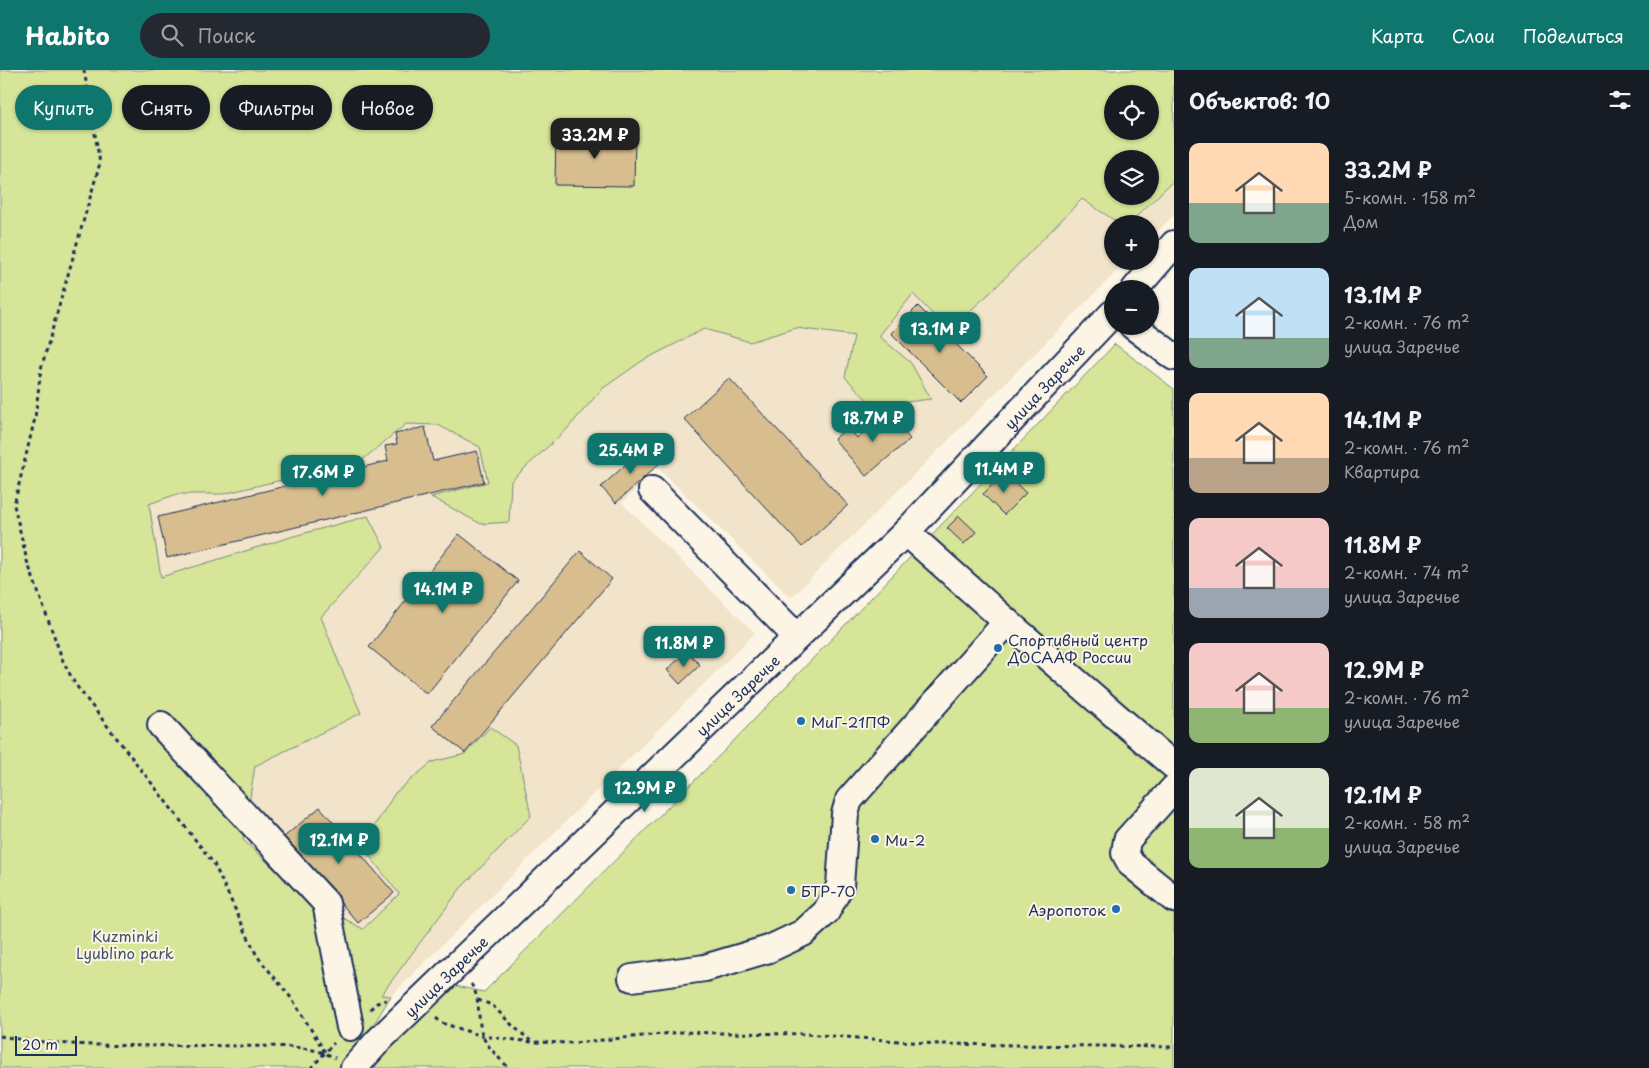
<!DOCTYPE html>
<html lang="ru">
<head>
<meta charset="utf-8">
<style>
	:root { --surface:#171b24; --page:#242831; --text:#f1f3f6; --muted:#9ea1a6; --accent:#0f766e }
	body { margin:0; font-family:"Playpen Sans",sans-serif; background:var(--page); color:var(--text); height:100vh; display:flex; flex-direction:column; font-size:19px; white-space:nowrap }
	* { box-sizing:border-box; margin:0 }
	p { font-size:16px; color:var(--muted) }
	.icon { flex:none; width:28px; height:28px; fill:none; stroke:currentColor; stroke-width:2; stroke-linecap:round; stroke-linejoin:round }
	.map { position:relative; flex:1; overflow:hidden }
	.panel { display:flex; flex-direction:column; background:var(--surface); width:475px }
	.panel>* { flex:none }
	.guide { position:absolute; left:15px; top:15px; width:475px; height:45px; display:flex; gap:10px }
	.buttons { position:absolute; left:1104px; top:15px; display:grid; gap:10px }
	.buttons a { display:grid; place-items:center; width:55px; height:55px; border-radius:50%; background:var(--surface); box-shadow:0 1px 4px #0004; font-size:25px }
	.scale { position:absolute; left:15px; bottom:12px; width:62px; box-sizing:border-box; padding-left:5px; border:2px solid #1b2f5e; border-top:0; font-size:14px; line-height:18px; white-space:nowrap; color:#1b2f5e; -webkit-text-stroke:4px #fcf5e5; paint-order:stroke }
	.price { position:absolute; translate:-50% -42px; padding:0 11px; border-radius:10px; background:var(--accent); color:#fff; font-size:16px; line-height:32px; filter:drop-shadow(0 1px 2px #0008) }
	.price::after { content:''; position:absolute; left:50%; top:30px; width:15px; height:11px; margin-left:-8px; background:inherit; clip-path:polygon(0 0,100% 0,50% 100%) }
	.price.on { background:#222; color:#fff }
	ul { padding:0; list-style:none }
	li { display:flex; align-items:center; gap:15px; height:125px; padding:0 15px }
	li span { display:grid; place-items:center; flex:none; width:140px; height:100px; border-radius:10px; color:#555 }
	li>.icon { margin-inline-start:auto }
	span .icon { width:60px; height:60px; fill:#fffc; stroke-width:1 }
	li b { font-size:21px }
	h2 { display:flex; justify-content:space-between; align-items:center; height:60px; padding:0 15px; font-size:21px }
	.pill { padding:0 18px; border-radius:22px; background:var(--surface); box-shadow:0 1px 4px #0004; font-size:18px; line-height:45px }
	.pill.on { background:var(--accent); color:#fff }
	header { display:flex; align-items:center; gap:30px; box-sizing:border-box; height:70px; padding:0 25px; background:var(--accent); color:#fff }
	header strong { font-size:24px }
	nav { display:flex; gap:28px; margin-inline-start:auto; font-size:18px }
	.search { width:350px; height:45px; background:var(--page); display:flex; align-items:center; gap:12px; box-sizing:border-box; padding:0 18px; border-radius:28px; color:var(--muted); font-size:19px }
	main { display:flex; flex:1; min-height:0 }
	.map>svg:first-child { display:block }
</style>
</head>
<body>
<header>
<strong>Habito</strong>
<div class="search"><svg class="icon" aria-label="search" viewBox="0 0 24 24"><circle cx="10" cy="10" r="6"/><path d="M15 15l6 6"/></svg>Поиск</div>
<nav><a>Карта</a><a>Слои</a><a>Поделиться</a></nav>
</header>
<main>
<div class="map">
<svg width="1174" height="998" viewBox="0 0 1174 998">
	<rect width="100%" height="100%" fill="#fcf5e5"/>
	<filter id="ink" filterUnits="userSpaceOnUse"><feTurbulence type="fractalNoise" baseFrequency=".02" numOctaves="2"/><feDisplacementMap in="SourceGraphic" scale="10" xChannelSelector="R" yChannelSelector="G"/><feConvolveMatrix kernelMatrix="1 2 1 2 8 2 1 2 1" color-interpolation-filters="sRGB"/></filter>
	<g filter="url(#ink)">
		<path fill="#f1e4cb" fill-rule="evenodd" d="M1174,0v145l-24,24v-15h-38v37h15l-336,337 -134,-131 -35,36 133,130 -364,363 -78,-6 -234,-316 57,-514zM1112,24h38v37h-38zM1112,89h38v37h-38z"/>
		<path fill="#d6e598" stroke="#788a7b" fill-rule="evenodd" d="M0,0h1174v110l-45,44h-9l-38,-25 -92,94 -42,37 -35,-36 -34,42 32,27 20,36 -58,7 -28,-29 9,-41 -58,-8 -46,14 -46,-13 -62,32 -40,28 -34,39 -57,53 -2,41 -28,2 -50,-27 57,-15 -8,-35 -42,-22 -32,-1 -45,37 -138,33h-46l-28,10 12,73 133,-41 74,-20 16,31 -63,70 20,51 20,45 -106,53 -12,74 61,56 59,33 36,-35 -37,-48 33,-53 37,-31 33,-8 25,-27 26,18 15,71 -71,73 -79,106 10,1 -22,36 -15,16 -15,20h-339zM1112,24h38v37h-38zM1112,89h38v37h-38z
			M1115,274l59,45v679h-806l83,-83 33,7 240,-241z"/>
		<path fill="#d8be8e" stroke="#1b2f5e" d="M556,63l79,2 -1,51 -79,-1z
			M918,236l70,70 -27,27 -70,-70z
			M729,308l119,127 -46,42 -118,-128z
			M887,342l23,27 -44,37 -32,-37 14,-12 9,11z
			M425,357l8,34 44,-10 7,31 -317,76 -9,-41 230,-56 -3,-15 12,-2 -2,-10z
			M646,376l15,16 -45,41 -15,-16z
			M1005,403l21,20 -22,22 -21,-21z
			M959,446l17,16 -12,12 -17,-16z
			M459,464l59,47 -91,113 -58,-47z
			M580,481l32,28 -147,174 -33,-27z
			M687,581l13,14 -20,19 -13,-14z
			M320,737l74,86 -36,30 -74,-86z"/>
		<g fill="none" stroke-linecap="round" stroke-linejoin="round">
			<defs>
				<g id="minor">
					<path d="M1135,219l39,-45"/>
					<path d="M1133,256l41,31"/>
					<path d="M652,420l145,147"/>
					<path d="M906,462l101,90 167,144"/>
					<path d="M161,655l165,178 24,124"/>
					<path d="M1174,718l-47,52 -2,13 6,11 43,35"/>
					<path d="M632,908l73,-10 64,-19 34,-16 23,-21 14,-26 5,-72 4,-14 158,-178"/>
					<path id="s1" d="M354,998l24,-27 528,-509 206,-218"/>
				</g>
			</defs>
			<use href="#minor" stroke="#1b2f5e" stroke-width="30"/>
			<path stroke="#1b2f5e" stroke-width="3" stroke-dasharray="4 4" stroke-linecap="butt" d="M84,0l16,93 -59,206 -6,49 -21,87 13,56 36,100 12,23 139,180 43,92 35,43 33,53
				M471,914c10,14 6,34 11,50 3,11 19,26 27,34
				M478,930l14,5 21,21 19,16
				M370,939l7,-6 9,-3
				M436,948l6,5 40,13 50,6 41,1 109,-11 38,1 86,1 132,10 236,3
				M0,966c78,14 160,8 238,10 31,1 70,-3 97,12
				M311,998l23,-25"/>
			<use href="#minor" stroke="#fcf5e5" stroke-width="26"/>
		</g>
	</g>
	<g fill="#1f6fb2" stroke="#fcf5e5" stroke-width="2">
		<circle cx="998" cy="578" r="5"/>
		<circle cx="801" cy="651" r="5"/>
		<circle cx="875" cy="769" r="5"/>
		<circle cx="791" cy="820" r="5"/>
		<circle cx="1116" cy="839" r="5"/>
	</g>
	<g text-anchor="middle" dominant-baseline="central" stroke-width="4" stroke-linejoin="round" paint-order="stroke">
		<g font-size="15" fill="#1b2f5e" stroke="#fcf5e5">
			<text stroke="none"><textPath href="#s1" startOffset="970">улица Заречье</textPath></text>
			<text stroke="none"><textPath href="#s1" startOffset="535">улица Заречье</textPath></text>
			<text stroke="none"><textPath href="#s1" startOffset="130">улица Заречье</textPath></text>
		</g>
		<g font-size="15" fill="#1b2f5e" stroke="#fcf5e5" text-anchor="start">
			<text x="1008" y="569">Спортивный центр<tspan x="1008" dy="17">ДОСААФ России</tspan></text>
			<text x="811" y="651">МиГ-21ПФ</text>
			<text x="885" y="769">Ми-2</text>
			<text x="801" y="820">БТР-70</text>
			<text x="1106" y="839" text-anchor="end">Аэропоток</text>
		</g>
		<g font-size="15" fill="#40536a" stroke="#fcf5e5">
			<text x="125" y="865">Kuzminki<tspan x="125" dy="17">Lyublino park</tspan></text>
		</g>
	</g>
</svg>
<div class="buttons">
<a><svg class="icon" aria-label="locate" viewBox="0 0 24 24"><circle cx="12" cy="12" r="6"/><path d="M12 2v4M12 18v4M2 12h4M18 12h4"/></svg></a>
<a><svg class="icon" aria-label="layers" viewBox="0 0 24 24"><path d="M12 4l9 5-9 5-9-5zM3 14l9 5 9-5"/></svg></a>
<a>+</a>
<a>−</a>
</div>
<div class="scale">20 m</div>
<b class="price on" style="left:595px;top:90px">33.2M ₽</b>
<b class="price" style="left:940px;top:284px">13.1M ₽</b>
<b class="price" style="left:873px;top:373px">18.7M ₽</b>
<b class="price" style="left:631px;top:405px">25.4M ₽</b>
<b class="price" style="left:1004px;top:424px">11.4M ₽</b>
<b class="price" style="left:323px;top:427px">17.6M ₽</b>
<b class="price" style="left:443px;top:544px">14.1M ₽</b>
<b class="price" style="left:684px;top:598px">11.8M ₽</b>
<b class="price" style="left:645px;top:743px">12.9M ₽</b>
<b class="price" style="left:339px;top:795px">12.1M ₽</b>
<div class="guide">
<a class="pill on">Купить</a>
<a class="pill">Снять</a>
<a class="pill">Фильтры</a>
<a class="pill">Новое</a>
</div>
</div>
<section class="panel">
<h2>Объектов: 10<svg class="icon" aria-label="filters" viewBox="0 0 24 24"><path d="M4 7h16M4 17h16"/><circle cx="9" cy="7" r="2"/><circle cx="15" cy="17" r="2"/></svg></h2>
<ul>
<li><span style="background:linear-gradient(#ffd9b3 60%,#7fa58c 0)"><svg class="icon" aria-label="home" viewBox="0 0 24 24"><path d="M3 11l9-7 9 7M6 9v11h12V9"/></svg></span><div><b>33.2M ₽</b><p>5-комн. · 158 m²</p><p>Дом</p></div></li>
<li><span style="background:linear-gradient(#bfe0f5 70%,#7fa58c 0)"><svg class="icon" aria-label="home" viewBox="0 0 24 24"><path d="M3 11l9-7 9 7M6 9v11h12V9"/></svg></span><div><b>13.1M ₽</b><p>2-комн. · 76 m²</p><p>улица Заречье</p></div></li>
<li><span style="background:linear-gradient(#ffd9b3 65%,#b9a48a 0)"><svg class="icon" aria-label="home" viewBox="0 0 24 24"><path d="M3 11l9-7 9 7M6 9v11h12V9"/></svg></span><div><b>14.1M ₽</b><p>2-комн. · 76 m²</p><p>Квартира</p></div></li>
<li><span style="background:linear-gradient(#f6c9c9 70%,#9aa5b1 0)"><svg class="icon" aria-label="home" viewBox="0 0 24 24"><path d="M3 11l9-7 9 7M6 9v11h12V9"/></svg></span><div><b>11.8M ₽</b><p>2-комн. · 74 m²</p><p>улица Заречье</p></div></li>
<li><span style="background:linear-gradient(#f6c9c9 65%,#8fb573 0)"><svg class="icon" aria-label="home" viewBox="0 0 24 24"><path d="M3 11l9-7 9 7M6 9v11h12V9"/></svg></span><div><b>12.9M ₽</b><p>2-комн. · 76 m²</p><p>улица Заречье</p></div></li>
<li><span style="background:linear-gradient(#dfe7d0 60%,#8fb573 0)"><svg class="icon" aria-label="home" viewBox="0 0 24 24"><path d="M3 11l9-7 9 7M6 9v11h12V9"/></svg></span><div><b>12.1M ₽</b><p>2-комн. · 58 m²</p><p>улица Заречье</p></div></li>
</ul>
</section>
</main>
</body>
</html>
